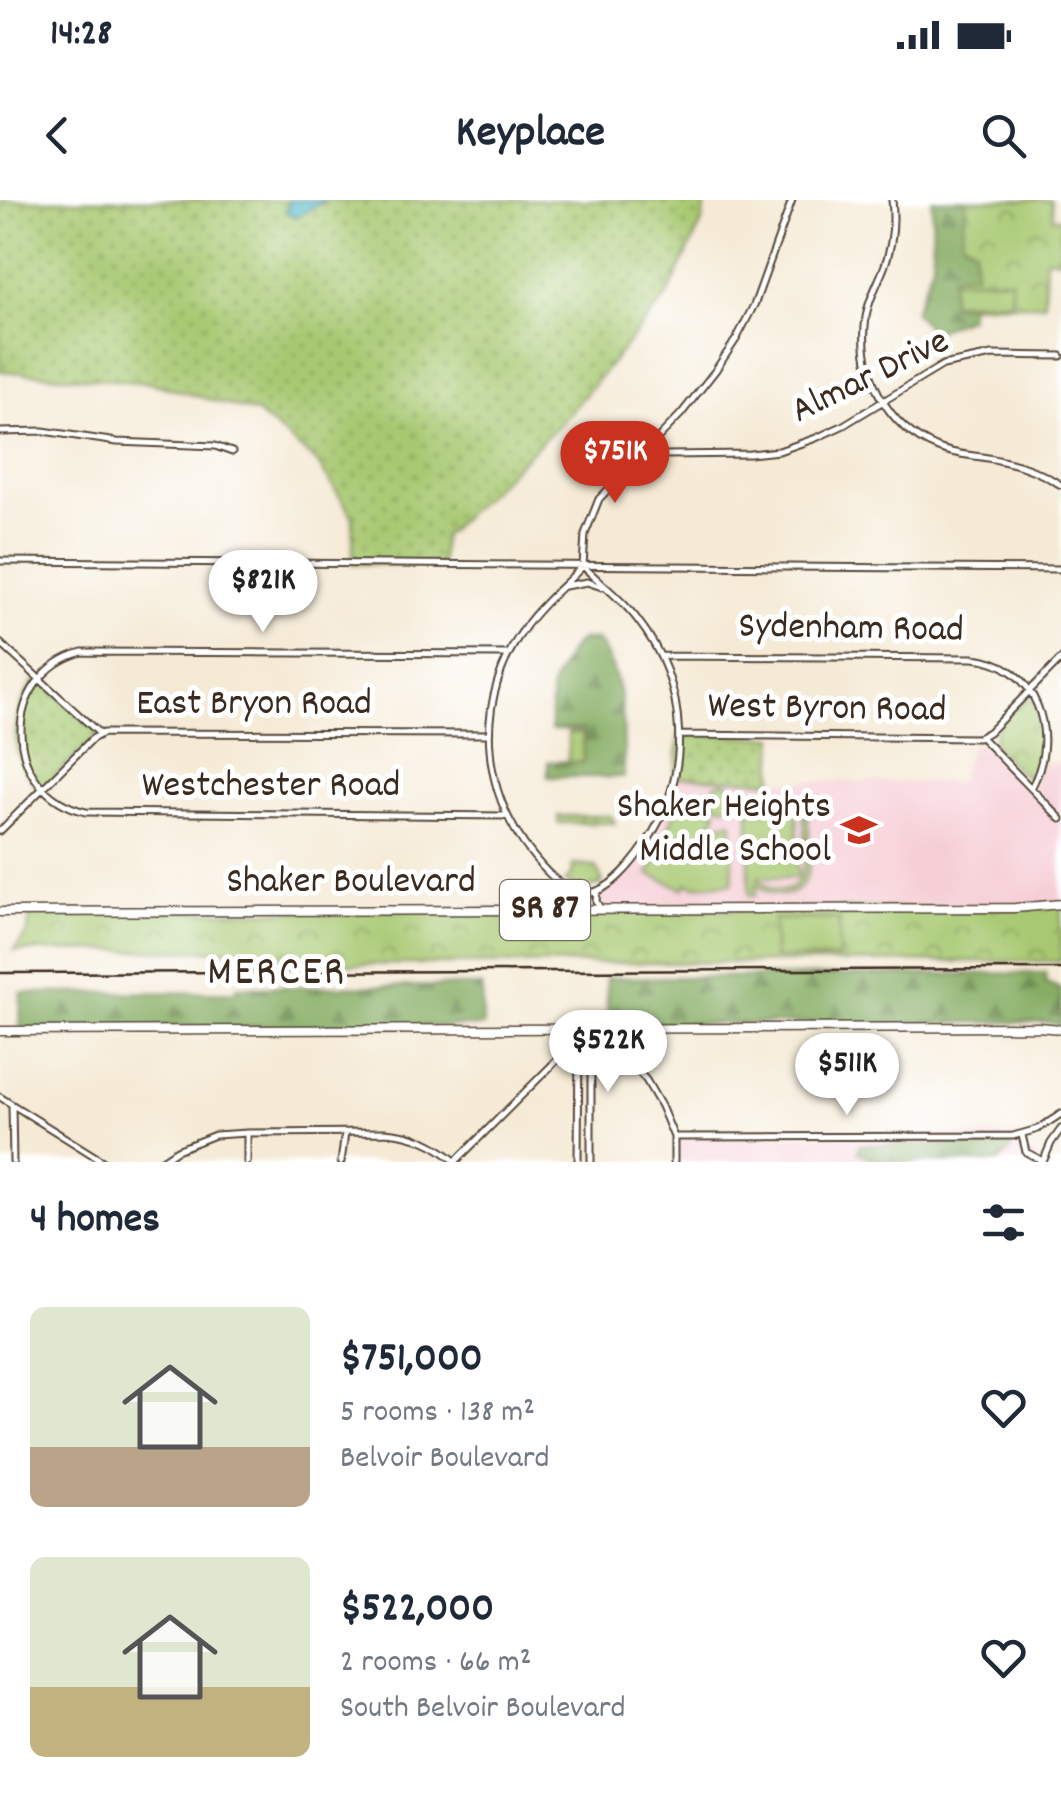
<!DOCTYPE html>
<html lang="en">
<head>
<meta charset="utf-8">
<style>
	:root { --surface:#fff; --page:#f2f2f3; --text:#1f2937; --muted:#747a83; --accent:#c8321e }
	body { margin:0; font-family:Dekko,sans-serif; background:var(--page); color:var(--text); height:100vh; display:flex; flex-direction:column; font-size:38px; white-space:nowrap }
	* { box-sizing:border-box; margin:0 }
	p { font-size:32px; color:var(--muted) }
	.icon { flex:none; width:55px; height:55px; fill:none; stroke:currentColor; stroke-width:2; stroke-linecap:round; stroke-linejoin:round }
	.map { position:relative; height:962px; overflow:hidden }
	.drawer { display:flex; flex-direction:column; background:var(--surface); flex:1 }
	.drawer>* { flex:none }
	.price { position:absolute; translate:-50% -85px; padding:0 22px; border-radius:35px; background:#fff; color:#222; font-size:32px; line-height:65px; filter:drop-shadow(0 2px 5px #0008) }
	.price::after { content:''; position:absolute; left:50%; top:60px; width:30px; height:22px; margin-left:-15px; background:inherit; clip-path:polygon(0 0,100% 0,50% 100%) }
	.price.active { background:var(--accent); color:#fff }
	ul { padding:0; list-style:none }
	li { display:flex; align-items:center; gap:30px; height:250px; padding:0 30px }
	li span { display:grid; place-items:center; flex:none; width:280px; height:200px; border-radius:15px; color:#555 }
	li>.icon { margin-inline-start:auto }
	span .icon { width:120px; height:120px; fill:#fffc; stroke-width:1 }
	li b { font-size:42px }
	h2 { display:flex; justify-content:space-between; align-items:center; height:120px; padding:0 30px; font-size:42px }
	.status { display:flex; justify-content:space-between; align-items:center; height:70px; padding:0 50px; background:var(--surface); direction:ltr }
	.status svg { height:28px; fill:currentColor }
	header { display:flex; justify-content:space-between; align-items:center; height:130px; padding:0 30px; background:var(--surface); font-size:45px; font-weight:700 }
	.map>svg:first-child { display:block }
</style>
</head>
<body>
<div class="status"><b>14:28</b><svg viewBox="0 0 49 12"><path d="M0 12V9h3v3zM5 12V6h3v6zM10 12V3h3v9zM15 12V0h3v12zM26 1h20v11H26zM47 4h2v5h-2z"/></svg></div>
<header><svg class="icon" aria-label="back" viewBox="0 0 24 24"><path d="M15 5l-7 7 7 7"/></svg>Keyplace<svg class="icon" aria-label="search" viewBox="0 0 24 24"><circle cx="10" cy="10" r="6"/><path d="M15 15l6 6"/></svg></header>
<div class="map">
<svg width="1061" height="962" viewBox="0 0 1061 962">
	<defs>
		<pattern id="grass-dots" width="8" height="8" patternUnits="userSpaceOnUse" patternTransform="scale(2.5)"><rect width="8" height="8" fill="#a8c972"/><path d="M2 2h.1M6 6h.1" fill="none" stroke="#8aa35d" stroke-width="1.8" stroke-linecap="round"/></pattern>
		<pattern id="forest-firs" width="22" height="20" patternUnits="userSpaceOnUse" patternTransform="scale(2.5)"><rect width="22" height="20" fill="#86ad64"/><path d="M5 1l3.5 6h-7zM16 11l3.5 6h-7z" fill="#6f8d52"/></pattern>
		<pattern id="park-crowns" width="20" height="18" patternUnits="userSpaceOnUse" patternTransform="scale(2.5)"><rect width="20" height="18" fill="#a8c972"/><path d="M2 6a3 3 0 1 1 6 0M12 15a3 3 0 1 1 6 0" fill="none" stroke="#8aa35d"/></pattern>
	</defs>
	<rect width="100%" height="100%" fill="#fff"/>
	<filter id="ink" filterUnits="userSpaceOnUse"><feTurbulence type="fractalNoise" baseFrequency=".01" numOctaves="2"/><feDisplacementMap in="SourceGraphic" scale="20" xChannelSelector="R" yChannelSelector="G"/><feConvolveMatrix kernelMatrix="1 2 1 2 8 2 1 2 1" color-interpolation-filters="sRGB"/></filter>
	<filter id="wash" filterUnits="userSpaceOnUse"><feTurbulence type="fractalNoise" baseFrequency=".0048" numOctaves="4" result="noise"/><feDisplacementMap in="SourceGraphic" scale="40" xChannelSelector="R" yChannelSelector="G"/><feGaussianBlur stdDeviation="2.25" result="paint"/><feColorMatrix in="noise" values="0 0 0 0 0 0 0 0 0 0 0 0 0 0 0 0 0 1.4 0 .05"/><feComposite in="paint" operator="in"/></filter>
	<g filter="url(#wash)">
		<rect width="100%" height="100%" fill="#f5ead5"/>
		<path fill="#f6cfd6" d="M973,542l17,9 71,73v78l-17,3 -441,2 -4,-8 2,-6 35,-32 18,-24 14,-28 10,-31 69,3 211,1z
			M1044,563h17v56l-30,-31z
			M1022,935l1,12 20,15h-369v-25z"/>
		<path fill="url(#grass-dots)" stroke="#727a48" stroke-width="2.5" d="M0,0h706l-4,22 -35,74 -103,124 -121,116 -2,29 -88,-1v-47l-36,-55 -60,-49 -106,-30 -151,-12z
			M38,476l62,58 -59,56c-35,-32 -31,-79 -3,-114z
			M679,535l96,2 -2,44 -98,-4z"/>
		<path fill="url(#forest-firs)" stroke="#606c41" stroke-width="2.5" d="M932,0h35l-5,41 13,7v27h-22l-1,29h17l1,13 -38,15 -18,-20 19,-48z
			M580,440h17c29,39 27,90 27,137h-76v-15l35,-1v-31h-32v-43l16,-32z
			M1046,773v10l15,6v36l-15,-3 -438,2 -2,-46z
			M482,786l1,40 -463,2 1,-35 215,-1 1,-5z
			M1008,944l4,5 -14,13h-116l-24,-10 2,-7z"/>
		<path fill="url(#park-crowns)" stroke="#727a48" stroke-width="2.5" d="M967,0h84l2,18h8v42l-15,-2 -2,46 -92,1 1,-30 22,-1v-26l-13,-7z
			M1032,499l4,4 8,39 -9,34 -8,3 -33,-32c-4,-21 17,-34 31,-47z
			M558,616h53l4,7h-57z
			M573,665l23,2 7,16c-13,6 -25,7 -38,-1l7,-7z
			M1061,704v57l-825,4 -1,-15 -221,1 14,-19 2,-20 985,-4z"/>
		<path fill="#a8c972" stroke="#727a48" stroke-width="2.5" fill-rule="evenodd" d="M1011,79v22l-60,1 1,-22z
			M568,533h15v29h-15z
			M711 594a12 12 0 1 1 24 0a12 12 0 1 1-24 0Z
			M778,591c33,4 31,28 31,54 0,10 2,22 -2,31 -9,24 -35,23 -51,9l-1,11h-6v-104h5l1,12 11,-10zM767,600l14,6 10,-6c6,5 8,6 11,13 4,11 4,57 -2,66 -11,18 -31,13 -42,-1h40l-1,-68h-39z
			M682,596l35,15 -5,15 20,-4 1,61 -38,3 -8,-3 -3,6 -35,-15z
			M774,719h65v39h-65z"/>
		<path fill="#4bb8c6" stroke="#437172" stroke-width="2.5" d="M289,0h37l-30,17 -10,-5z"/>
	</g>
	<g filter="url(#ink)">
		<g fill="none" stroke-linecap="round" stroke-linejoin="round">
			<defs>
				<path id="minor" d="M892,0c3,26 0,50 -11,75 -6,14 -13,27 -15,42 -8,55 20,110 72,131 19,8 40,7 60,12 22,4 44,13 63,25
					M0,232l43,-1 74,11 98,4 17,6
					M647,249l18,6 85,-1 29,-3 37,-13 26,-12 101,-61 49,-10 69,1
					M0,361l1061,8
					M583,366c18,18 39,33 54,53 52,66 56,156 8,226 -12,17 -33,45 -56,48 -22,2 -43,-21 -55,-36 -56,-67 -60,-161 -8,-231 16,-23 38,-40 57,-60z
					M583,366l2,-32 14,-35 82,-85 34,-43 22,-33 18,-35 37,-103
					M565,386l22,-4 15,5
					M0,443l100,91
					M661,456l312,2c64,5 88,78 58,130
					M679,535l299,3 11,-6 72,-73
					M981,537l80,82
					M506,616l-420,-4c-86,-20 -86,-137 -4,-160l426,2
					M0,631l92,-92 11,-6 385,1
					M597,691l-1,10 5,9
					M567,710l6,-8 -2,-12
					M591,830v132
					M610,830l3,14 33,36 15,26 13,31v25
					M0,897l104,65
					M12,905l1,57
					M247,933v29
					M1022,935l4,17 17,9
					M674,937l339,-1 25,-7 23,-15
					M159,962l18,-12 38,-15 32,-2 138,-1c28,2 50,11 71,30
					M341,962l4,-29
					M455,962l111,-111 8,-10 5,-11
					M578,962l1,-125
					M1043,962l8,-19 10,-14"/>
				<path id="major" d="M0,712l1015,-4 46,-4
					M0,831l1038,-4 23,2"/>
			</defs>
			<use href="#minor" stroke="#574739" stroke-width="9"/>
			<use href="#major" stroke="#574739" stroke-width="11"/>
			<use href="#minor" stroke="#fff" stroke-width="5"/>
			<use href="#major" stroke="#fff" stroke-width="8"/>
			<path stroke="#3b2a1e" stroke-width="2.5" d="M0,773l1061,-4"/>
		</g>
	</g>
	<defs>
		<symbol id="school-bare" viewBox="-9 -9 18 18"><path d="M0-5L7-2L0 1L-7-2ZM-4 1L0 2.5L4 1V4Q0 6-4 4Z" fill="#c8321e" stroke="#fff" stroke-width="2.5" paint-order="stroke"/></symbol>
	</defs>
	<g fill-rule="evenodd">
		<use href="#school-bare" x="834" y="605" width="50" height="50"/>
	</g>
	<g text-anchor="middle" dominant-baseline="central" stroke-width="10" stroke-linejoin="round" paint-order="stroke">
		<rect fill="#fff" stroke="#766a62" stroke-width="2.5" x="500" y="680" width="90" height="60" rx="8"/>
		<g font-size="35" font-weight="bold" fill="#3b2a1e">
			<text x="545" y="710">SR 87</text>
		</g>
		<g font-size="38" fill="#3b2a1e" stroke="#fff">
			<text transform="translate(871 178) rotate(-26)">Almar Drive</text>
			<text transform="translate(851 430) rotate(1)">Sydenham Road</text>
			<text x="254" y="505">East Bryon Road</text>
			<text transform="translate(827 510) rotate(1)">West Byron Road</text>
			<text x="271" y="587">Westchester Road</text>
			<text x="351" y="683">Shaker Boulevard</text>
		</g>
		<g font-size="38" fill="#3b2a1e" stroke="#fff" text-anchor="end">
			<text x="831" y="608">Shaker Heights<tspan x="831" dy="44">Middle School</tspan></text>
		</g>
		<g font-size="42" letter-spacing="2.5" fill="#3b2a1e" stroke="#fff">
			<text x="277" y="775">MERCER</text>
		</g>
	</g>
</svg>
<b class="price active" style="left:615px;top:306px">$751K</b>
<b class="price" style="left:263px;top:435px">$821K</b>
<b class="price" style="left:608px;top:895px">$522K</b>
<b class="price" style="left:847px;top:918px">$511K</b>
</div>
<section class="drawer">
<h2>4 homes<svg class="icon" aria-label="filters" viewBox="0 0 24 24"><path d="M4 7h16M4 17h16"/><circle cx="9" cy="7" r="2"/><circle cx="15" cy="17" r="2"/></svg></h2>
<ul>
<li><span style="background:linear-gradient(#dfe7d0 70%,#b9a48a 0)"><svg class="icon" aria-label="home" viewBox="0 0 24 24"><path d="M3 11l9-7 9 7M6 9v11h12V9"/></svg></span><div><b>$751,000</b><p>5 rooms · 138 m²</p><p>Belvoir Boulevard</p></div><svg class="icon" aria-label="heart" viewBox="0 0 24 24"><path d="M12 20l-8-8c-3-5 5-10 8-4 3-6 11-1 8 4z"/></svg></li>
<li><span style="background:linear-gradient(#dfe7d0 65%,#c2b280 0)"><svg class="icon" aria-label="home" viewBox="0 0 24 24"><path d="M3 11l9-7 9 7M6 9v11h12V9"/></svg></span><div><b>$522,000</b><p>2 rooms · 66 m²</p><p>South Belvoir Boulevard</p></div><svg class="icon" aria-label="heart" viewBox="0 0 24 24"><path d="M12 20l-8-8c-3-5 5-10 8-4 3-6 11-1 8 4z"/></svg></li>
</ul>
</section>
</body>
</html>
